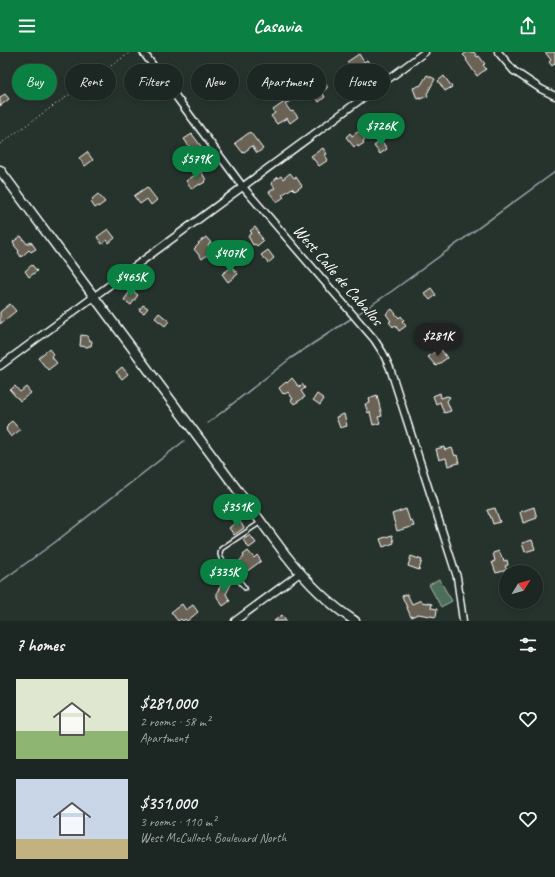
<!DOCTYPE html>
<html lang="en">
<head>
<meta charset="utf-8">
<style>
	:root { --surface:#1c2622; --page:#252e2a; --text:#f1f3f6; --muted:#a0a5a5; --line:#3a4340; --accent:#0b8043 }
	body { margin:0; font-family:Caveat,sans-serif; background:var(--page); color:var(--text); height:100vh; display:flex; flex-direction:column; font-size:15px; white-space:nowrap }
	* { box-sizing:border-box; margin:0 }
	p { font-size:13px; color:var(--muted) }
	.icon { flex:none; width:22px; height:22px; fill:none; stroke:currentColor; stroke-width:2; stroke-linecap:round; stroke-linejoin:round }
	.map { position:relative; height:569px; overflow:hidden }
	.sheet { display:flex; flex-direction:column; background:var(--surface); flex:1 }
	.sheet>* { flex:none }
	.top-card { position:absolute; left:12px; top:12px; width:531px; height:36px; display:flex; gap:8px }
	.needle { width:26px; rotate:53deg }
	.tools { position:absolute; left:499px; top:513px; display:grid; gap:8px }
	.tools a { display:grid; place-items:center; width:44px; height:44px; border-radius:50%; background:var(--surface); box-shadow:0 2px 6px #0003,0 0 0 1px var(--line); font-size:20px }
	.price { position:absolute; translate:-50% -34px; padding:0 9px; border-radius:14px; background:var(--accent); color:#fff; font-size:13px; line-height:26px; filter:drop-shadow(0 1px 2px #0008) }
	.price::after { content:''; position:absolute; left:50%; top:24px; width:12px; height:9px; margin-left:-6px; background:inherit; clip-path:polygon(0 0,100% 0,50% 100%) }
	.price.active { background:#222; color:#fff }
	ul { padding:0; list-style:none }
	li { display:flex; align-items:center; gap:12px; height:100px; padding:0 16px }
	li span { display:grid; place-items:center; flex:none; width:112px; height:80px; border-radius:0px; color:#555 }
	li>.icon { margin-inline-start:auto }
	span .icon { width:48px; height:48px; fill:#fffc; stroke-width:1 }
	li b { font-size:17px }
	h2 { display:flex; justify-content:space-between; align-items:center; height:48px; padding:0 16px; font-size:17px }
	.chip { padding:0 14px; border-radius:18px; background:var(--surface); box-shadow:0 2px 6px #0003,0 0 0 1px var(--line); font-size:14px; line-height:36px }
	.chip.active { background:var(--accent); color:#fff }
	header { display:flex; justify-content:space-between; align-items:center; height:52px; padding:0 16px; background:var(--accent); color:#fff; font-size:18px; font-weight:700 }
	.map>svg:first-child { display:block }
</style>
</head>
<body>
<header><svg class="icon" aria-label="menu" viewBox="0 0 24 24"><path d="M4 6h16M4 12h16M4 18h16"/></svg>Casavia<svg class="icon" aria-label="share" viewBox="0 0 24 24"><path d="M12 15V3M7 8l5-5 5 5M5 13v7h14v-7"/></svg></header>
<div class="map">
<svg width="555" height="569" viewBox="0 0 555 569">
	<rect width="100%" height="100%" fill="#26332d"/>
	<filter id="ink" filterUnits="userSpaceOnUse"><feTurbulence type="fractalNoise" baseFrequency=".025" numOctaves="2"/><feDisplacementMap in="SourceGraphic" scale="8" xChannelSelector="R" yChannelSelector="G"/><feConvolveMatrix kernelMatrix="1 2 1 2 8 2 1 2 1" color-interpolation-filters="sRGB"/></filter>
	<g filter="url(#ink)">
		<path fill="#4d6e59" stroke="#a6b6ac" d="M439,527l13,22 -11,6 -12,-22z"/>
		<g fill="none" stroke-linecap="round" stroke-linejoin="round">
			<path stroke="#95a6ac" stroke-width="1.5" d="M355,264l37,-25 163,-119
				M208,371l83,-65 61,-40
				M0,530l54,-39 130,-102"/>
		</g>
		<path fill="#6b6354" stroke="#fff" d="M467,0h7l3,5 2,-1 6,8 -2,1 3,4 -9,7 -11,-16 1,-1 -4,-4z
			M545,0h10v13l-1,-1 -2,2 -3,-4 2,-2z
			M359,2l5,8 3,-2 4,6 -8,6 -1,-1 -6,4 -9,-13z
			M427,23l8,4 -8,15 1,2 -8,3v-1l-3,1 -4,-11 8,-3z
			M444,24l8,11 -7,4 -7,-10z
			M322,26l5,8v2l-5,4 3,5 -6,5 -4,-5 2,-1 -5,-7 3,-2 -2,-3z
			M285,39l7,9 -7,4 6,8 2,-1 5,6 -8,6 -3,-5 -10,6 -6,-8 4,-3 -2,-3 10,-7 -5,-7z
			M5,42l4,5 -9,7v-9z
			M359,79l6,8 -2,2 1,2 -6,4 -1,-2 -3,2 -8,-10 4,-4 2,3z
			M250,80l13,17 -6,4 -5,-7 -9,7 -8,-10z
			M192,82l14,19 -8,6 -14,-20z
			M381,88l6,9 -7,5 -6,-8z
			M323,96l4,6 -2,1 3,5 -9,6 -8,-10z
			M87,100l6,8 -8,6 -6,-8z
			M201,119l5,9 -2,1 1,1 -5,3v-1l-8,5 -6,-8z
			M290,121l4,5 2,-1 6,9 -7,5 -3,-3 -10,7 2,2 -7,5 -8,-10 6,-4 -4,-5 7,-6v1l3,-2 2,3z
			M147,135l10,13 -6,5 -4,-6 -7,5 -6,-8z
			M98,142l7,8 -7,5v-1l-3,2 -4,-6 2,-2 -1,-1z
			M255,175l4,5 -1,1 4,5 -1,1 2,2 -6,5 -2,-2 -2,1 -5,-9 4,-3 -2,-2z
			M108,177l7,9 -6,5 -2,-3 -5,4 -5,-7z
			M21,184l6,8 4,-2 5,7 -5,3 -2,-2 -8,7 -3,-5 1,-1 -5,-6h1l-2,-3z
			M206,185l5,6 -3,2 4,6 -10,8 -8,-10 5,-5 -1,-1z
			M268,198l6,8 -6,5 -7,-8z
			M32,213l5,6 -8,6 -4,-6z
			M232,215l6,7 -10,8 -6,-8z
			M431,236l5,7 -6,5 -6,-7z
			M131,238l7,5 -7,10 -7,-5z
			M10,252l6,7 -16,13v-12z
			M143,253l5,3 -4,5 -5,-3z
			M392,257l7,9 2,-2 3,4 -2,1 4,5 -7,5 -4,-6 -2,2 -4,-5 2,-1 -5,-7z
			M159,261l10,8 -4,5 -10,-8z
			M443,275l5,8 -12,8 -5,-7z
			M81,283l7,1v2l2,1 -1,1 3,1 -1,5h-3v1l-8,-1z
			M440,296l7,10 -11,8 -8,-9z
			M49,297l4,5 -2,2 6,7 -9,7 -10,-12z
			M122,315l6,7 -6,5 -6,-7z
			M292,326l7,9 3,-3 3,4 -4,3 4,6 -11,7 -3,-4 2,-1 -5,-7 -3,2 -1,-1 -1,1 -4,-6 7,-6 1,1z
			M15,334l5,6 6,-5 5,6 -11,8 -2,-3h-1l-7,-8z
			M440,341l1,5 6,-2 3,1 -3,4 4,10 -7,2 -4,-11 -4,2 -3,-8z
			M317,342l7,5 -4,6 -7,-5z
			M377,343l5,21 -4,1 2,6 -7,2 -3,-13 -2,1 -3,-9 5,-1 -1,-5z
			M344,362l3,12 -7,2 -4,-11z
			M12,369l8,9 -9,7 -5,-7 1,-1 -1,-1 2,-2 -1,-1z
			M444,395l1,3 7,-2 3,8 2,-1 2,8 -11,3 -2,-8 -7,2 -3,-11z
			M534,455l3,11 -14,5 -3,-11z
			M495,456l5,14 -7,2 -3,-9h-1l-2,-5z
			M406,457l4,12 2,-1 2,6 -17,5 -5,-17z
			M239,468l5,8 -10,7 -5,-7z
			M250,483l6,8 -7,5 -6,-8z
			M392,483l2,8 -11,4 -3,-8z
			M532,488l3,9 -10,3 -3,-9z
			M248,499l6,7 3,-3 4,6 -15,11 -9,-9 7,-6 -1,-2z
			M499,499l3,7h1l1,3 3,-1 1,5 -3,1 2,4 -11,3 -4,-11 3,-1 -2,-8z
			M411,504l11,4 -3,10 -11,-4z
			M224,528l7,4 -5,10 4,7 -7,5 -6,-9v-5z
			M407,542l5,10 9,-4 1,2 10,2 -1,4 6,1 -1,8 -18,-3 -7,3 -9,-21z
			M182,552l4,6 7,-5 5,7 -11,9 -2,-2 -2,2 -2,-2 -3,2 -7,-9z
			M282,563l5,6h-13z"/>
		<g fill="none" stroke-linecap="round" stroke-linejoin="round">
			<defs>
				<path id="lane" d="M245,536l-24,-30 -1,-4 1,-5 40,-27"/>
				<path id="street" d="M143,0l100,135 131,152 9,14 7,15 67,209 6,44
					M498,0l16,19 27,18 14,7
					M0,314l425,-314
					M235,569l65,-48"/>
				<path id="secondary" d="M0,118l285,384c20,26 42,49 70,67"/>
			</defs>
			<use href="#lane" stroke="#fff" stroke-width="6"/>
			<use href="#street" stroke="#fff" stroke-width="9"/>
			<use href="#secondary" stroke="#fff" stroke-width="11"/>
			<path stroke="#fff" stroke-width="1" stroke-dasharray="1 3" stroke-linecap="butt" d="M0,92l46,-33 85,-59"/>
			<use href="#lane" stroke="#26332d" stroke-width="3"/>
			<use href="#street" stroke="#26332d" stroke-width="6"/>
			<use href="#secondary" stroke="#26332d" stroke-width="8"/>
		</g>
	</g>
	<g text-anchor="middle" dominant-baseline="central" stroke-width="3" stroke-linejoin="round" paint-order="stroke">
		<g font-size="17" fill="#fff" stroke="#26332d">
			<text transform="translate(338 223) rotate(49)">West Calle de Caballos</text>
		</g>
	</g>
</svg>
<div class="tools">
<a><svg class="needle" viewBox="-14 -14 28 28"><path d="M0-13l5 13h-10z" fill="#e53935"/><path d="M0 13l5-13h-10z" fill="#a0a5a5"/></svg></a>
</div>
<b class="price" style="left:381px;top:95px">$726K</b>
<b class="price" style="left:196px;top:128px">$579K</b>
<b class="price" style="left:230px;top:222px">$407K</b>
<b class="price" style="left:131px;top:246px">$465K</b>
<b class="price active" style="left:438px;top:305px">$281K</b>
<b class="price" style="left:237px;top:476px">$351K</b>
<b class="price" style="left:224px;top:541px">$335K</b>
<div class="top-card">
<a class="chip active">Buy</a>
<a class="chip">Rent</a>
<a class="chip">Filters</a>
<a class="chip">New</a>
<a class="chip">Apartment</a>
<a class="chip">House</a>
</div>
</div>
<section class="sheet">
<h2>7 homes<svg class="icon" aria-label="filters" viewBox="0 0 24 24"><path d="M4 7h16M4 17h16"/><circle cx="9" cy="7" r="2"/><circle cx="15" cy="17" r="2"/></svg></h2>
<ul>
<li><span style="background:linear-gradient(#dfe7d0 65%,#8fb573 0)"><svg class="icon" aria-label="home" viewBox="0 0 24 24"><path d="M3 11l9-7 9 7M6 9v11h12V9"/></svg></span><div><b>$281,000</b><p>2 rooms · 58 m²</p><p>Apartment</p></div><svg class="icon" aria-label="heart" viewBox="0 0 24 24"><path d="M12 20l-8-8c-3-5 5-10 8-4 3-6 11-1 8 4z"/></svg></li>
<li><span style="background:linear-gradient(#c9d6e8 75%,#c2b280 0)"><svg class="icon" aria-label="home" viewBox="0 0 24 24"><path d="M3 11l9-7 9 7M6 9v11h12V9"/></svg></span><div><b>$351,000</b><p>3 rooms · 110 m²</p><p>West McCulloch Boulevard North</p></div><svg class="icon" aria-label="heart" viewBox="0 0 24 24"><path d="M12 20l-8-8c-3-5 5-10 8-4 3-6 11-1 8 4z"/></svg></li>
</ul>
</section>
</body>
</html>
